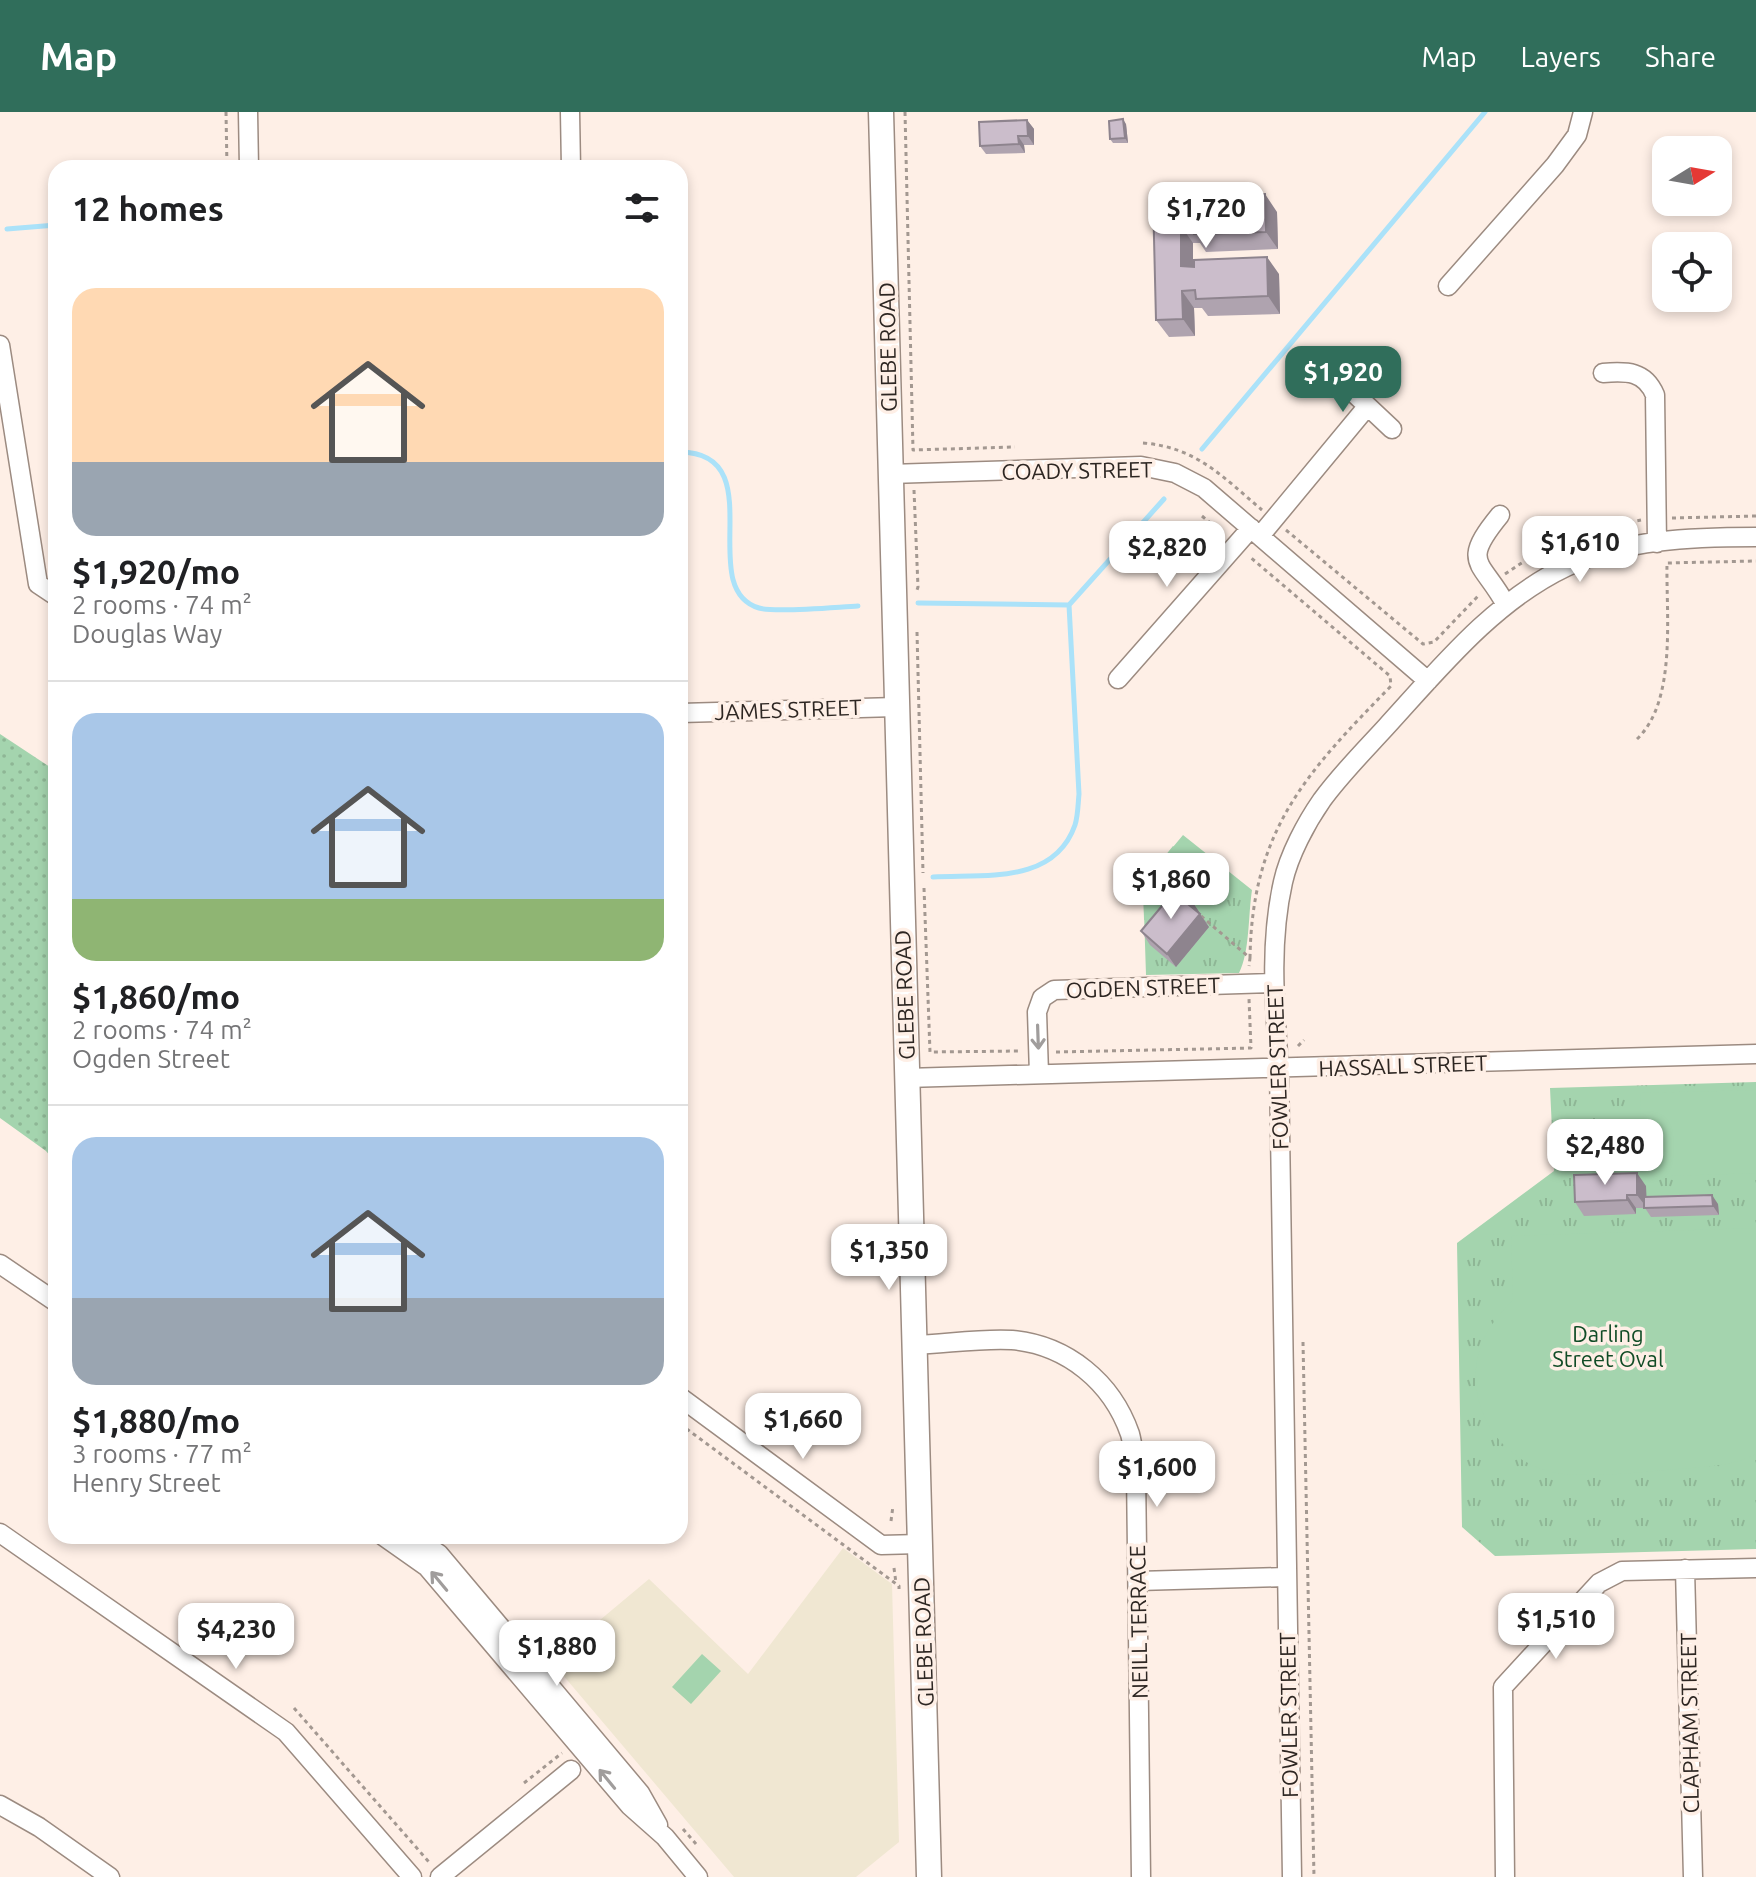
<!DOCTYPE html>
<html lang="en">
<head>
<meta charset="utf-8">
<style>
	:root { --surface:#fff; --page:#f6f6f6; --text:#202124; --muted:#757577; --line:#e0e0e0; --accent:#306e5b }
	body { margin:0; font-family:Ubuntu,sans-serif; background:var(--page); color:var(--text); height:100vh; display:flex; flex-direction:column; font-size:30px; white-space:nowrap }
	* { box-sizing:border-box; margin:0 }
	p { font-size:26px; color:var(--muted) }
	.icon { flex:none; width:44px; height:44px; fill:none; stroke:currentColor; stroke-width:2; stroke-linecap:round; stroke-linejoin:round }
	.map { position:relative; flex:1; overflow:hidden }
	.panel { position:absolute; left:48px; top:48px; width:640px; height:1384px; display:flex; flex-direction:column; background:var(--surface); border-radius:24px; box-shadow:0 4px 12px #0003 }
	.panel>* { flex:none }
	.needle { width:52px; rotate:79deg }
	.tools { position:absolute; left:1652px; top:24px; display:grid; gap:16px }
	.tools a { display:grid; place-items:center; width:80px; height:80px; border-radius:16px; background:var(--surface); box-shadow:0 4px 12px #0003; font-size:40px }
	.price { position:absolute; translate:-50% -68px; padding:0 18px; border-radius:16px; background:#fff; color:#222; font-size:26px; line-height:52px; filter:drop-shadow(0 2px 4px #0008) }
	.price::after { content:''; position:absolute; left:50%; top:48px; width:24px; height:18px; margin-left:-12px; background:inherit; clip-path:polygon(0 0,100% 0,50% 100%) }
	.price.selected { background:var(--accent); color:#fff }
	ul { padding:0; list-style:none }
	li { display:grid; align-content:center; gap:16px; height:424px; padding:0 24px }
	li+li { border-top:2px solid var(--line) }
	li span { display:grid; place-items:center; height:248px; border-radius:24px; color:#555 }
	li>.icon { margin-inline-start:auto }
	span .icon { width:144px; height:144px; fill:#fffc; stroke-width:1 }
	li b { font-size:34px }
	h2 { display:flex; justify-content:space-between; align-items:center; height:96px; padding:0 24px; font-size:34px }
	header { display:flex; align-items:center; gap:48px; box-sizing:border-box; height:112px; padding:0 40px; background:var(--accent); color:#fff }
	header strong { font-size:38px }
	nav { display:flex; gap:44px; margin-inline-start:auto; font-size:28px }
	.map>svg:first-child { display:block }
</style>
</head>
<body>
<header>
<strong>Map</strong>
<nav><a>Map</a><a>Layers</a><a>Share</a></nav>
</header>
<div class="map">
<svg width="1756" height="1765" viewBox="0 0 1756 1765">
	<defs>
		<pattern id="grass-dots" width="8" height="8" patternUnits="userSpaceOnUse" patternTransform="scale(2)"><rect width="8" height="8" fill="#a4d4ae"/><path d="M2 2h.1M6 6h.1" fill="none" stroke="#8eb695" stroke-width="1.8" stroke-linecap="round"/></pattern>
		<pattern id="park-tufts" width="24" height="20" patternUnits="userSpaceOnUse" patternTransform="scale(2)"><rect width="24" height="20" fill="#a4d4ae"/><path d="M3 7l-1-3M5 7V3M7 7l1-3M15 17l-1-3M17 17v-4M19 17l1-3" fill="none" stroke="#8eb695"/></pattern>
	</defs>
	<rect width="100%" height="100%" fill="#feefe6"/>
	<path fill="#f0e7d2" d="M843,1436l49,36 7,258 -43,35h-122l-183,-216 98,-82 99,95z"/>
	<path fill="url(#grass-dots)" d="M0,622l56,37v392l-10,-12 -46,-33z"/>
	<path fill="url(#park-tufts)" d="M1183,723l69,55c-4,26 -2,61 -13,83l-93,2 -3,-92z
		M1756,970v467l-261,7 -33,-29 -5,-284 97,-72 -4,-83z"/>
	<path fill="#a4d4ae" d="M1173,734l18,15 -30,35 -1,23 -16,1 -1,-37z
		M1756,978v83l-113,4 -3,-84z
		M1756,1116v226c-27,14 -60,13 -90,16 -33,3 -70,7 -103,4 -46,-5 -83,-43 -87,-89 -3,-35 13,-62 37,-85l-2,-64z
		M702,1542l19,17 -30,33 -19,-17z"/>
	<g fill="none" stroke-linecap="round" stroke-linejoin="round">
		<path stroke="#abe2f9" stroke-width="5" d="M7,117l49,-4
			M1202,337l283,-337
			M680,340c94,1 13,136 79,156 16,5 78,-1 99,-2
			M918,491l151,2
			M933,765c51,-3 121,8 142,-52 3,-9 3,-21 4,-31l-10,-189 95,-106"/>
		<defs>
			<path id="minor" d="M248,0l1,56
				M570,0l1,56
				M1448,174l107,-121 22,-30 6,-23
				M0,233l38,239 18,12
				M1324,253l68,64
				M1603,261c24,-2 42,-2 52,22l2,148
				M890,362l251,-8 34,7 29,15 224,193
				M1500,403c-41,50 -18,45 6,90
				M1260,424l106,-128
				M1118,567l133,-151
				M680,601l216,-6
				M1039,962l-2,-62 5,-14 12,-8 220,-7
				M906,966l850,-24
				M0,1152l56,38
				M914,1233c32,-1 66,-7 98,-5 55,5 100,42 118,94 3,11 4,24 6,36l5,407
				M680,1285l201,148 39,-1
				M0,1421l286,199 126,145
				M383,1424l44,31 203,239 35,31 33,40
				M412,1424l27,18 201,239 18,32
				M1685,1457l8,308
				M1138,1469l147,-4
				M0,1693l39,22 71,50
				M440,1765l131,-107
				M1292,1765l-13,-808c-4,-62 -10,-125 4,-187 6,-27 23,-59 39,-82 19,-26 42,-49 64,-73 53,-58 108,-126 180,-160 58,-28 127,-30 190,-30
				M1505,1765l-2,-190 96,-104 23,-12 134,-3"/>
			<path id="major" d="M881,0l48,1765"/>
		</defs>
		<use href="#minor" stroke="#9c8b81" stroke-width="21"/>
		<use href="#major" stroke="#9c8b81" stroke-width="27"/>
		<path stroke="#a39891" stroke-width="3" stroke-dasharray="4 4" stroke-linecap="butt" d="M226,0l1,56
			M905,0l8,338 102,-3
			M1143,331c53,4 80,34 119,67
			M914,378l4,97 -2,6
			M1202,404l21,18
			M1672,406l84,-2
			M1286,418l137,114 11,-2 46,-48
			M1505,462c46,-32 81,-43 136,-54
			M917,520l6,241
			M1637,627c40,-38 29,-124 30,-176l89,-2
			M924,776l6,164 91,-1
			M1201,804l49,42 -1,8
			M1250,846c2,-128 56,-185 141,-272l-1,-10 -140,-119
			M1298,934l6,-6
			M1056,940l195,-4 -2,-49
			M1303,1230l11,535
			M680,1312l219,162v3
			M891,1409l2,-15
			M894,1456l2,15
			M294,1596l135,154
			M524,1671l38,-30
			M683,1717l13,15"/>
		<use href="#minor" stroke="#fff" stroke-width="18"/>
		<use href="#major" stroke="#fff" stroke-width="24"/>
	</g>
	<path fill="#afa3af" d="M1027,8l7,9v16h-10l1,8 -39,1 -6,-8z
		M1126,12l2,19h-15l-3,-4z
		M1153,85l124,15 1,37 -72,3 -6,-9h-7v24l86,7 1,40 -72,2 -6,-8h-8l1,28 -26,1 -13,-17z
		M1191,788l18,27 -33,40 -26,-22 -9,-14z
		M1646,1074v11l72,7 1,11 -68,2 -6,-9h-9v6l-52,2 -9,-14z"/>
	<path fill="#8e848e" d="M1123,7l3,5 2,19 -3,-5z
		M1027,8l7,9v16l-6,-9z
		M1018,24l6,9 1,8 -6,-9z
		M1265,82l12,18 1,37 -12,-17z
		M1181,114l12,17v41l-12,-18z
		M1267,145l12,17 1,40 -12,-18z
		M1182,179l12,17 1,28 -12,-17z
		M1191,788l9,13 -12,-9z
		M1200,802l9,13 -33,40 -9,-13z
		M1637,1061l9,13 1,22 -10,-13z
		M1627,1083l9,13v6l-9,-14z
		M1712,1083l6,9 1,11 -6,-9z"/>
	<path fill="#cbbdcb" stroke="#8e848e" stroke-width="2" d="M1123,7l2,19 -15,1 -1,-18z
		M1027,8l1,16h-10l1,8 -39,2 -1,-24z
		M1265,82l1,38 -72,2v-9l-13,1v40l13,1v-7l73,-3 1,39 -72,3 -1,-9 -13,1 1,28 -27,1 -3,-123z
		M1177,776l14,12 -3,4 12,10 -33,40 -26,-23z
		M1637,1061v22h-10v5l-52,2 -1,-27z
		M1712,1083l1,11 -69,2v-11z"/>
	<defs><path id="oneway-shaft" d="M-6 0H5M1.5-3L5.5 0L1.5 3" fill="none" stroke-width="1.6" stroke-linecap="round" stroke-linejoin="round" transform="scale(2)"/></defs>
	<g stroke="#a09d9c">
		<use href="#oneway-shaft" transform="translate(1038 925) rotate(88)"/>
		<use href="#oneway-shaft" transform="translate(439 1469) rotate(-130)"/>
		<use href="#oneway-shaft" transform="translate(607 1667) rotate(-129)"/>
	</g>
	<g text-anchor="middle" dominant-baseline="central" stroke-width="7" stroke-linejoin="round" paint-order="stroke">
		<g font-size="22" fill="#2d2622" stroke="#feefe6">
			<text transform="translate(887 235) rotate(-91)">GLEBE ROAD</text>
			<text transform="translate(1077 358) rotate(-1)">COADY STREET</text>
			<text transform="translate(788 597) rotate(-2)">JAMES STREET</text>
			<text transform="translate(1143 875) rotate(-2)">OGDEN STREET</text>
			<text transform="translate(904 883) rotate(-92)">GLEBE ROAD</text>
			<text transform="translate(1403 953) rotate(-2)">HASSALL STREET</text>
			<text transform="translate(1277 955) rotate(-92)">FOWLER STREET</text>
			<text transform="translate(1138 1510) rotate(-91)">NEILL TERRACE</text>
			<text transform="translate(923 1530) rotate(-92)">GLEBE ROAD</text>
			<text transform="translate(1288 1603) rotate(-91)">FOWLER STREET</text>
			<text transform="translate(1689 1611) rotate(-91)">CLAPHAM STREET</text>
		</g>
		<g font-size="22" fill="#114c26" stroke="#feefe6">
			<text x="1608" y="1221">Darling<tspan x="1608" dy="25">Street Oval</tspan></text>
		</g>
	</g>
</svg>
<div class="tools">
<a><svg class="needle" viewBox="-14 -14 28 28"><path d="M0-13l5 13h-10z" fill="#e53935"/><path d="M0 13l5-13h-10z" fill="#757577"/></svg></a>
<a><svg class="icon" aria-label="locate" viewBox="0 0 24 24"><circle cx="12" cy="12" r="6"/><path d="M12 2v4M12 18v4M2 12h4M18 12h4"/></svg></a>
</div>
<b class="price" style="left:1206px;top:138px">$1,720</b>
<b class="price selected" style="left:1343px;top:302px">$1,920</b>
<b class="price" style="left:1580px;top:472px">$1,610</b>
<b class="price" style="left:1167px;top:477px">$2,820</b>
<b class="price" style="left:1171px;top:809px">$1,860</b>
<b class="price" style="left:1605px;top:1075px">$2,480</b>
<b class="price" style="left:889px;top:1180px">$1,350</b>
<b class="price" style="left:803px;top:1349px">$1,660</b>
<b class="price" style="left:1157px;top:1397px">$1,600</b>
<b class="price" style="left:1556px;top:1549px">$1,510</b>
<b class="price" style="left:236px;top:1559px">$4,230</b>
<b class="price" style="left:557px;top:1576px">$1,880</b>
<section class="panel">
<h2>12 homes<svg class="icon" aria-label="filters" viewBox="0 0 24 24"><path d="M4 7h16M4 17h16"/><circle cx="9" cy="7" r="2"/><circle cx="15" cy="17" r="2"/></svg></h2>
<ul>
<li><span style="background:linear-gradient(#ffd9b3 70%,#9aa5b1 0)"><svg class="icon" aria-label="home" viewBox="0 0 24 24"><path d="M3 11l9-7 9 7M6 9v11h12V9"/></svg></span><div><b>$1,920/mo</b><p>2 rooms · 74 m²</p><p>Douglas Way</p></div></li>
<li><span style="background:linear-gradient(#a9c7e8 75%,#8fb573 0)"><svg class="icon" aria-label="home" viewBox="0 0 24 24"><path d="M3 11l9-7 9 7M6 9v11h12V9"/></svg></span><div><b>$1,860/mo</b><p>2 rooms · 74 m²</p><p>Ogden Street</p></div></li>
<li><span style="background:linear-gradient(#a9c7e8 65%,#9aa5b1 0)"><svg class="icon" aria-label="home" viewBox="0 0 24 24"><path d="M3 11l9-7 9 7M6 9v11h12V9"/></svg></span><div><b>$1,880/mo</b><p>3 rooms · 77 m²</p><p>Henry Street</p></div></li>
</ul>
</section>
</div>
</body>
</html>
